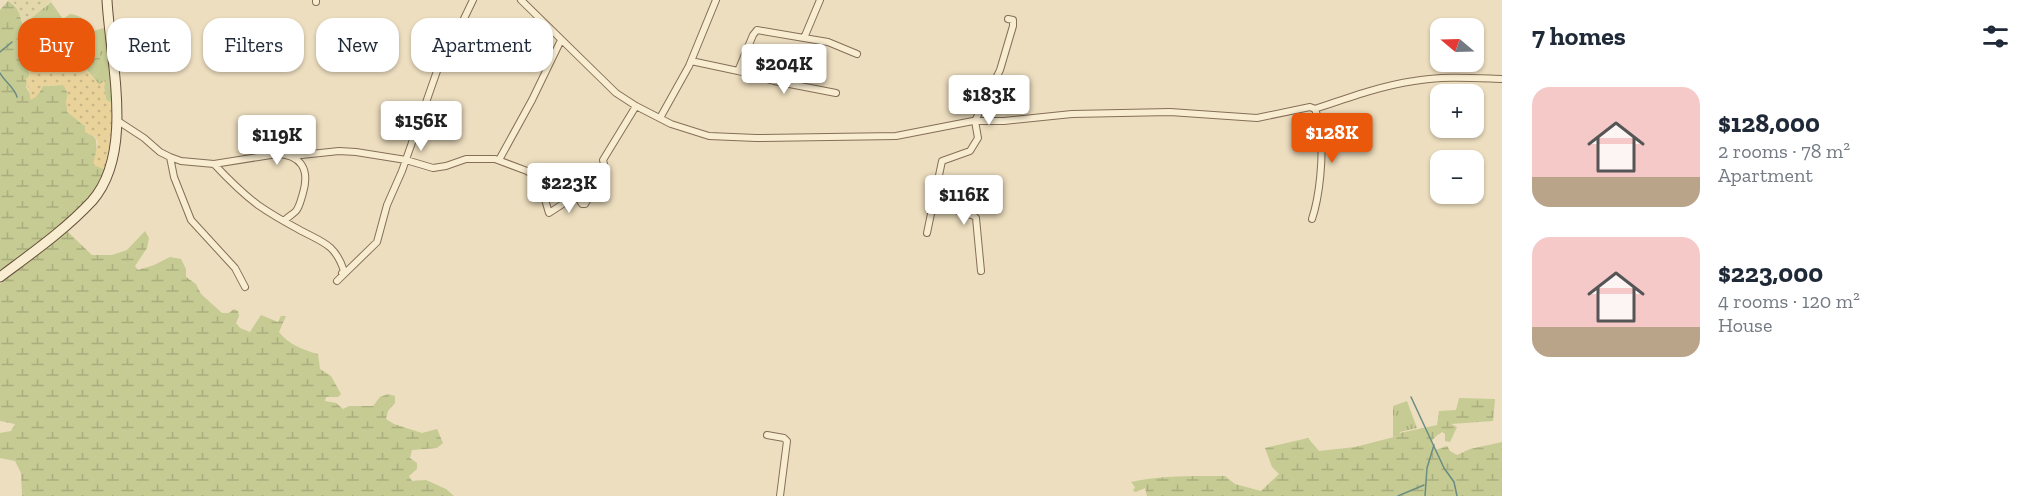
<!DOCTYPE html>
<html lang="en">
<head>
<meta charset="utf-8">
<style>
	:root { --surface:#fff; --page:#f2f2f3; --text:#1f2937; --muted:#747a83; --accent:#ea580c }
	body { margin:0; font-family:"Zilla Slab",serif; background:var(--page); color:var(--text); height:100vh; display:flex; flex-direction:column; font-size:22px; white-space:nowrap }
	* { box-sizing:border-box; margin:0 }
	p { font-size:20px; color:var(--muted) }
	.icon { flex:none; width:33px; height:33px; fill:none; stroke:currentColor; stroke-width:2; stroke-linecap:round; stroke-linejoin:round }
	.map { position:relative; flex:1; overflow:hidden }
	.details { display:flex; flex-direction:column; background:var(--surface); width:540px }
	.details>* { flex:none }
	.top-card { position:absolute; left:18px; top:18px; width:570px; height:54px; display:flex; gap:12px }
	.needle { width:39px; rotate:289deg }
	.fabs { position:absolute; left:1430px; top:18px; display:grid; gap:12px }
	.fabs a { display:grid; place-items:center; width:54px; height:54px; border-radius:12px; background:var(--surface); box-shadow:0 2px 4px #0004; font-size:30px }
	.price { position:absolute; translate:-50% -51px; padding:0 14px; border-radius:6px; background:#fff; color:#222; font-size:20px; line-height:39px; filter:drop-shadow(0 2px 3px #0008) }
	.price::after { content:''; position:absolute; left:50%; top:36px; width:18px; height:14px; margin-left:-9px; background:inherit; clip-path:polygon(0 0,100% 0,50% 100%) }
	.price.active { background:var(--accent); color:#fff }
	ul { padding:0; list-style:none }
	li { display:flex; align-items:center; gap:18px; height:150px; padding:0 30px }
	li span { display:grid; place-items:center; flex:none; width:168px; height:120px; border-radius:18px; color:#555 }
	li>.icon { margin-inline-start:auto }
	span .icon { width:72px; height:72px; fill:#fffc; stroke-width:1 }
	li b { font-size:26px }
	h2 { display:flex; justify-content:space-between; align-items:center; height:72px; padding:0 30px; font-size:26px }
	.tag { padding:0 21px; border-radius:18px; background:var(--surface); box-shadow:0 2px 4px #0004; font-size:21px; line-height:54px }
	.tag.active { background:var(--accent); color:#fff }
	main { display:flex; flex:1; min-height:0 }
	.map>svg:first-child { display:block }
</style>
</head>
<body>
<main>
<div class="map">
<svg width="1502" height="496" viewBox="0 0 1502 496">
	<defs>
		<pattern id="farmland-dots" width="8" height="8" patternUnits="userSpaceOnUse" patternTransform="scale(1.5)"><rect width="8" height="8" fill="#e3d8ac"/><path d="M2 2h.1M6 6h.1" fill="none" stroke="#c3b993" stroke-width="1.8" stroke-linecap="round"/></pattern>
		<pattern id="grass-tufts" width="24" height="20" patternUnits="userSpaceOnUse" patternTransform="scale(1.5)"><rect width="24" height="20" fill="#c5cb93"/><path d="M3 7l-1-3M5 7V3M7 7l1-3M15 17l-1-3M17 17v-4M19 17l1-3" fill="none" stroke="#aaae7e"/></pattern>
		<pattern id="forest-crowns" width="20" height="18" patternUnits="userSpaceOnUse" patternTransform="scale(1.5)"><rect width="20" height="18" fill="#c5cb93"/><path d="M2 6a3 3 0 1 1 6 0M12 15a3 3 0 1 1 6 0" fill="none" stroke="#aaae7e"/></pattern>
		<pattern id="wetland-marsh" width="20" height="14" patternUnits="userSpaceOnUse" patternTransform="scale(1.5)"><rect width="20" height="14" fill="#c5cb93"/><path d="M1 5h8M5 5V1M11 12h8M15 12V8" fill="none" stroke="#aaae7e"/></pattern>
		<pattern id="sand-dots" width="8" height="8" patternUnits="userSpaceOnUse" patternTransform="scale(1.5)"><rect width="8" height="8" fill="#e9d39b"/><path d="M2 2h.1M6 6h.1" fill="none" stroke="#c8b585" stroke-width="1.8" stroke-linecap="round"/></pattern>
	</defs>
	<rect width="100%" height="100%" fill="#eddebf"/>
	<path fill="url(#farmland-dots)" d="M7,0h45l-28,24 -9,-20z"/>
	<path fill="url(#grass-tufts)" d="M51,2l12,17 13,32v6l-11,4c-10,-15 -33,-18 -41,-37z
		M107,27l5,76 -6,-3 -2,-13 1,-7 -5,6 -7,-9 7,-8v-21l-3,-6 -15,-5 1,-3z
		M1407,401l10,27 -17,4 -1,4 -6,1v-31z"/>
	<path fill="url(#forest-crowns)" d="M70,14c11,1 17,7 22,17l-9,3v3l14,5 3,6v21l-7,8 -17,-20 -3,-17 -10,-21z"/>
	<path fill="url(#wetland-marsh)" d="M8,1c14,7 11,20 19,31 10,13 29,16 38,29l-19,-1 -9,2 -4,-2 -7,27 5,9 8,-3 4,-7 20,-1 5,8c-3,14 6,26 17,33l1,6c13,7 9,6 11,19 1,6 6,14 9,19 -20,45 -67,72 -106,102v-262z
		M67,231l25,24h20l15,-5 18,-19 4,7 -2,10 -12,18 3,4 16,-5 16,-8 11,2 5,10v8l10,7 5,10 21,19h7l5,-4 4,2 1,5 -3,7 4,5 10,4 11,-17 17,7 3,-6h5l-7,16c9,12 24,18 39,22l2,15 11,7 10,18 -3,3h-12l-1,4 11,2 7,6 6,-3h24l7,-9 8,-3 7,2v7l-7,8 -2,8 8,5 28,9 15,-4 6,14 -6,5 -25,2 -2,8 7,5v6l-8,7 3,5 14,-1 20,9 8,7h-432l-1,-23 -6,-12 -15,-3v-25l11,-2 4,-7 -15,-3v-137z
		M1459,398l36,1 -2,22 -42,3 6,3 -7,15 -5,-1v-7l-3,-2 -7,5 -4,5 4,8 12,-4 3,5 7,4 13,-6 32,-7v54h-355l-2,-8 -9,4 -3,-1 2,-4 -4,-5c31,-7 63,-6 94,-6l10,8 26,7 18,-17 -7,-7 -7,-19 43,-10 11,13 36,-4 43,-11 2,-3 37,-8 2,-14 17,-1z"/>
	<path fill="url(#sand-dots)" d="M76,57l23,28 7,-6 -2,8 2,13 6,3 2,39 -8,28 -13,-5 5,-23 -3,-5 -10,-5v-6l-18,-14 -1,-11 2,-8 -5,-8 -20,1 -7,11 -6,3c1,-7 -4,-14 -4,-22l4,-1 -2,-6 5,-12 4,3c13,-3 26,0 39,-5z"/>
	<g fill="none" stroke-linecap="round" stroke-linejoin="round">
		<path stroke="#698c83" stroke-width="1.5" d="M0,52l12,-10
			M0,73c5,9 15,15 17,24
			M1411,397l33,71 10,14 3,14
			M1398,496l26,-11
			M1425,496l2,-28 7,-23"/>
		<defs>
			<path id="street" d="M521,0l95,93 20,13 35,18 38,12 47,2 140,-2 77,-15h31l68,-7 98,-2 87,6 53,-11 5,2c32,-11 65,-23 99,-28 29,-5 58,-3 88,-2
				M316,2v-2
				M804,38l24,4 29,12
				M691,61l47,10 15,-36 4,-5 47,8 16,-38
				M738,71l36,10 62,12
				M660,118l29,-52 27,-66
				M118,121l26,17 16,14 10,5 11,4 33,3c14,15 28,29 44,41 13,9 27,17 40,24 23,13 37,14 46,42l-2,2
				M292,156l47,-5 17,1 50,8 27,8 13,-2 20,-7h29l32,12 8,5 5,7 9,30 26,-17
				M170,157l4,20 17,43 44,48 10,19
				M499,160l33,-60 29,-60
				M214,164l63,-10c24,1 33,15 26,39 -2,6 -3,13 -7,18 -3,3 -8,6 -11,9
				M561,169l21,35h3l18,-32 2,-4 -2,-8 33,-54
				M936,193l14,15 24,8 2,2 5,53
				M1312,219c8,-24 11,-61 9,-87 0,-8 -4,-16 -6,-23
				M927,233l15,-72 28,-10 8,-13 -3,-17 25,-51 13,-44v-6l-5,-1
				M337,281l40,-39 10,-37 15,-34 35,-100 8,-16 15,-12v-16l13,-27
				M767,435l17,3 3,3 -7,55"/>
			<path id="secondary" d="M0,277c32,-24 65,-47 92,-76 43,-49 18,-142 15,-201"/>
		</defs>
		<use href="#street" stroke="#856f57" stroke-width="8"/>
		<use href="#secondary" stroke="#67503b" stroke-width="11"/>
		<use href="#street" stroke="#f8ecd1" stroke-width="6"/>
		<use href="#secondary" stroke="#f8ecd1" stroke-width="9"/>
	</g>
</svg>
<div class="fabs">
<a><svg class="needle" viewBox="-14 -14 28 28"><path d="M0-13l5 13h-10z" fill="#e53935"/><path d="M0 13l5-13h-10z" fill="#747a83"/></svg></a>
<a>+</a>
<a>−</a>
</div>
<b class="price" style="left:784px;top:95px">$204K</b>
<b class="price" style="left:989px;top:126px">$183K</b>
<b class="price" style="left:421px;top:152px">$156K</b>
<b class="price active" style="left:1332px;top:164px">$128K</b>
<b class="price" style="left:277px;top:166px">$119K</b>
<b class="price" style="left:569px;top:214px">$223K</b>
<b class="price" style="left:964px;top:226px">$116K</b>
<div class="top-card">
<a class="tag active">Buy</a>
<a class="tag">Rent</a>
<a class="tag">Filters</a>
<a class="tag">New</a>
<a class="tag">Apartment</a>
</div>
</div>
<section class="details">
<h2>7 homes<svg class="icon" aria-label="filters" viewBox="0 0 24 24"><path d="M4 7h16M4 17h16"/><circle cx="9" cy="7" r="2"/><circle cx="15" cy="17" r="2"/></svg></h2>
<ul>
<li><span style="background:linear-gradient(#f6c9c9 75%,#b9a48a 0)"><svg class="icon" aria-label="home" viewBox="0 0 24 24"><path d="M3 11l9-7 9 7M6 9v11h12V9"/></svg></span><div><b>$128,000</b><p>2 rooms · 78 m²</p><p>Apartment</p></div></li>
<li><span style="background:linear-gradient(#f6c9c9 75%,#b9a48a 0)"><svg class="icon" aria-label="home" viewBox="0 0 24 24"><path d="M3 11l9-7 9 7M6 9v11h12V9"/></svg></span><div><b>$223,000</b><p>4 rooms · 120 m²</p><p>House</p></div></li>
</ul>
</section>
</main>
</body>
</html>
